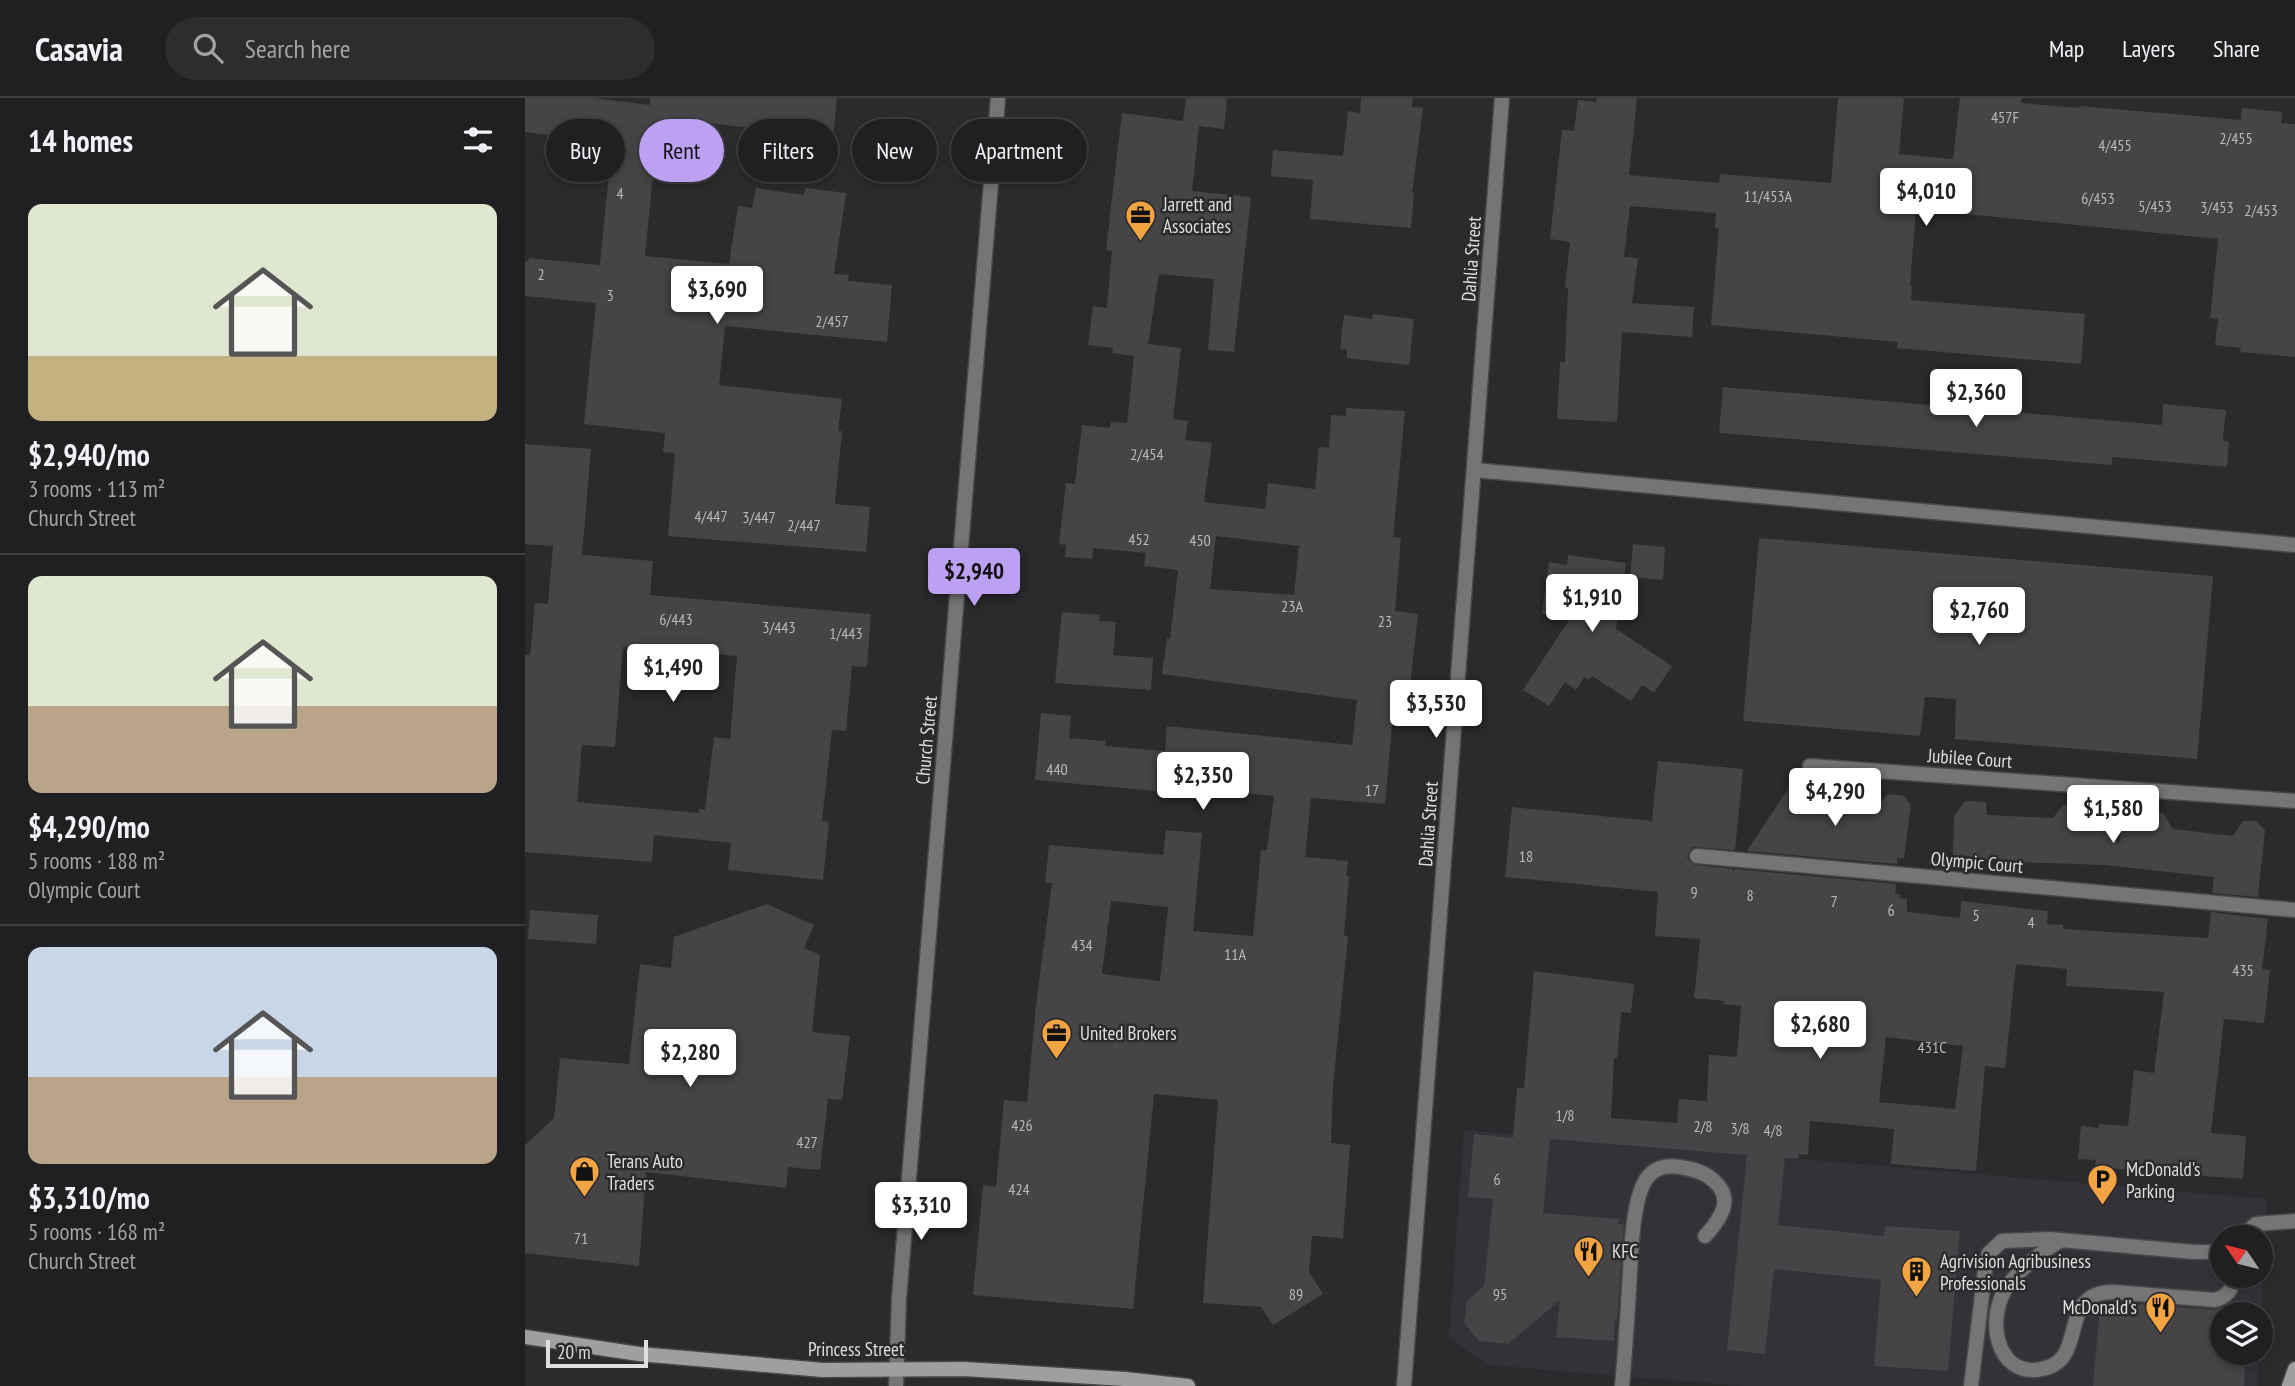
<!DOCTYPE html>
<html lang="en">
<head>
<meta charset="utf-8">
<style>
	:root { --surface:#202022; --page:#2d2d2f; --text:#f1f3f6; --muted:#a2a3a5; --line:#3d3e40; --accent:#bca0f2 }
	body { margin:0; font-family:"PT Sans Narrow",sans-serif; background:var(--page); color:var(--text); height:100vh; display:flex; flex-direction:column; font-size:26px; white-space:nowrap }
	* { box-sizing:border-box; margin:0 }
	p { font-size:23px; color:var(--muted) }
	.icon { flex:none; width:38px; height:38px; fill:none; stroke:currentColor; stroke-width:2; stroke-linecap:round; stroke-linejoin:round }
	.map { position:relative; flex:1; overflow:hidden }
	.details { display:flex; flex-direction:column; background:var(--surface); width:525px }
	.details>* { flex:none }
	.banner { position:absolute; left:21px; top:21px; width:665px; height:63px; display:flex; gap:14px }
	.needle { width:46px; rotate:305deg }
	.fabs { position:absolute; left:1685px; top:1127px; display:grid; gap:14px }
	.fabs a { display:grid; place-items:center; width:63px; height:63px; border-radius:50%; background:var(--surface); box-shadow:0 4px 10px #0003,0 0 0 2px var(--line); font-size:35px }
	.scale { position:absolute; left:21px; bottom:18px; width:102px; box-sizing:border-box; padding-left:7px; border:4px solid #dfdee0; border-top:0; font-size:19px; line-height:24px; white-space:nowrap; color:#dfdee0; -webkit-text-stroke:5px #2b2a2d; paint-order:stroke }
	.price { position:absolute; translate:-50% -60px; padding:0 16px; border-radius:7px; background:#fff; color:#222; font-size:23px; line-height:46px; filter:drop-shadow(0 2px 4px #0008) }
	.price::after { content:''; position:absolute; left:50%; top:42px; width:21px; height:16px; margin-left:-10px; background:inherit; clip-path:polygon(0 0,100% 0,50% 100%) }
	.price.on { background:var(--accent); color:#111 }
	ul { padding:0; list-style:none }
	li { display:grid; align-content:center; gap:14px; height:371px; padding:0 28px }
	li+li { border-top:2px solid var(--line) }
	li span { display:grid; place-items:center; height:217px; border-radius:14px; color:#555 }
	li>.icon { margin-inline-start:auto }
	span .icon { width:126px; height:126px; fill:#fffc; stroke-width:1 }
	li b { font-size:30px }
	h2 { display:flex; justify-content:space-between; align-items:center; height:84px; padding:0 28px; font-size:30px }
	.tag { padding:0 24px; border-radius:32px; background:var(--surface); box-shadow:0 4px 10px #0003,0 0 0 2px var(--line); font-size:24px; line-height:63px }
	.tag.on { background:var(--accent); color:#111 }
	header { display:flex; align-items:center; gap:42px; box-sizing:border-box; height:98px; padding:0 35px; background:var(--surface); border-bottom:2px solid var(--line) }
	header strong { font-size:33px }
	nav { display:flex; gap:38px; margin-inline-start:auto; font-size:24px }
	.search { width:490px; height:63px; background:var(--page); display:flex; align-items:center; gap:18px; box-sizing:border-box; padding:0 24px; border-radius:38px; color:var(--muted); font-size:26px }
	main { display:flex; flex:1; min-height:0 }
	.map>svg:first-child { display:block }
</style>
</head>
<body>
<header>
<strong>Casavia</strong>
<div class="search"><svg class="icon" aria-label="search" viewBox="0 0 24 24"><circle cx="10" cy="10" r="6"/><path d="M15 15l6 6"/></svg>Search here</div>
<nav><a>Map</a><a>Layers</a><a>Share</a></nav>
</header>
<main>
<section class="details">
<h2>14 homes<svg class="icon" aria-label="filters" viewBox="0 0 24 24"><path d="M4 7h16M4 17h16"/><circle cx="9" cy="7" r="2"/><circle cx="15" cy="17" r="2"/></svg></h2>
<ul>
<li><span style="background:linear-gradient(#dfe7d0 70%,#c2b280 0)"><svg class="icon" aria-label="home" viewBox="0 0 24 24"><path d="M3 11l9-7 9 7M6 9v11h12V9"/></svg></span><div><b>$2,940/mo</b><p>3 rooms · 113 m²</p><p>Church Street</p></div></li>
<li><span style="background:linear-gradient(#dfe7d0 60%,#b9a48a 0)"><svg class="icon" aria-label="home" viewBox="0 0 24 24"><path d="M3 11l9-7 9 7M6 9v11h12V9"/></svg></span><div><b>$4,290/mo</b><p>5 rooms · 188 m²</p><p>Olympic Court</p></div></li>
<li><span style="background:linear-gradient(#c9d6e8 60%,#b9a48a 0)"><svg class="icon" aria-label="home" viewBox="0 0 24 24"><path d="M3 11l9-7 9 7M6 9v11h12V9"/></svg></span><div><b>$3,310/mo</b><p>5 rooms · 168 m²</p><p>Church Street</p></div></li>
</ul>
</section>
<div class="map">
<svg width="1770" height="1288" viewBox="0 0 1770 1288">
	<rect width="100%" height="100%" fill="#2b2a2d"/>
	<path fill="#353139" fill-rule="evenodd" d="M939,1032l803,69 -6,119v-4h-38v39h36l-2,33h-514l-255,-21 -39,-28zM1698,1139h38v39h-38z"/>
	<path fill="#464447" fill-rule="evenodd" d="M0,0h68l57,7v-7h187l-4,41 -58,-4 1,-4 -66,-8 -2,16 -51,-5 -12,122 84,8 9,-58 14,2 4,-20 48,7 1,-7 41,5 -12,81 15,1 -1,6 44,4 -5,57 -162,-16 -6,59 123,14 -4,32h4l-7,73 35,3 -4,45 -198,-16 7,-83 -12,-1 2,-19 -81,-9 12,-121 -71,-7v-35h3l1,-3 71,7 12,-122 -87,-11z
		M661,0h41l-3,31 -25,-3 -7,65 59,6 -17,155 -26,-2 6,-71 -55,-5 -11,70 33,4 -8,71 15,2 -3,19 27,3 -8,59 61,7 3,-26 47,6 4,-42 10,1 2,-33 15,1v-8l59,3 -12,126 8,1 -6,73 23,3 -10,90 -14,-1 -9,101 -74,-6 -6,59 43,4 -2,15h3l-5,60h4l-15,149 -2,58 19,2 -7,93 -31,-2 -3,36 14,22 -50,31 -12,-18 -58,-4 15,-203 -64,-6 -21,215 -160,-14 10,-110 13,2 8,-87 23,2 9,-97 16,-122h-7l4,-38 114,10 3,-25 36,3 -9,98 60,5 8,-86h6l7,-54 -28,-3v-7l-57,-7 -1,15 -153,-14 6,-67 30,3 -2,22 37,3 -1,5 60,5 2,-25 185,19 5,-45 -195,-26 5,-36 3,1 8,-69 -34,-4 2,-13 -53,-5 -1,11 -27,-2 1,-12 -7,-1 7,-61 9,1 7,-59 28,3 1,-6 16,1 7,-67 -22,-3 1,-5 -25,-3 5,-39 14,2 5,-57 -6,-1 16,-137 61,8zM691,438l83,10 -5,49 -84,-6zM586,803l57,6 -8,74 -58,-7z
		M836,0h52l-1,9 11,1 -11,85h2l-3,35 -101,-9 3,-39 -42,-4 2,-26 70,6 5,-45 12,2z
		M1072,0h40l-8,77 90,8 1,-9 111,9 7,-85h66l-5,56 54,5 7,-61h62l-1,5 58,5 1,-2 161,14 1,-12 40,4 -1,11 14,1v233l-55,-5 1,-4 -26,-3 3,-26 -8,-1 8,-79 -302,-30 -6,76 2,1 -1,14 174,14 -4,50 -184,-16 1,-6 -187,-17 8,-97h-4l1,-15 -86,-7 -6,51 14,1 -6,45 62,4 -2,30 -70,-5 -5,90 -60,-3 3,-57h5l3,-74h-3l5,-46 -20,-3 12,-109 12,1 4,-31 18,2z
		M848,216l41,5 -5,46 -62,-7v-8l-7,-1 4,-34 28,4z
		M1198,289l439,38 1,-21 63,6 -3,27 1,4 5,1 -2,25 -115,-10v8l-393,-32z
		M0,346l66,5 -9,106 71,6 -3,34 221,19 -4,53 -15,-1 -6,65 -14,-1 -10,91 7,1 -6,58 -95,-10 3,-27 -77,-8 -2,27 -127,-10v-197h5l5,-52 13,1 5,-58 -28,-2zM98,549l114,9 -7,83 -16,-2 -9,73 -6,-1v4l-122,-11 5,-57 33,2z
		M1234,440l454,38 -16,183 -242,-20 1,-40 -31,-2 -5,39 -177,-15z
		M1108,446l32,3 -2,33 -33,-3z
		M1043,457l58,8 -10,66 56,37 -18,27 -12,-8 -11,16 -39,-25 -3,4 -5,-3 -8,13 -11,-8 -16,24 -26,-16 48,-73 -29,-3 7,-52 18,3z
		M537,514l38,3 -1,6 17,1 -3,33 40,3 -2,32 -96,-7z
		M1133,663l85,8 -8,81 -41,-3 -4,3 -3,6 2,5 6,4 38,4v4l2,-4 161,15 -1,10h5l-1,4 8,1v13l53,6 1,-17 87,10 -1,13 16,1v4l145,9 3,-26 57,7 -6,50 8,1 -6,53 -40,-4 -13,114 35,3 -3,43 -148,-12 1,-7 -18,-1 3,-33 17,2 1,-4 29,2 6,-56 20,3 10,-81 -98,-6 1,-17 -51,-5 -11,104 -20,-2 -9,105 -85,-7 3,-35 -84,-8 -2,34 -9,-1 -1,5 -13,-1 -7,67 106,11 1,-10 75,5 -12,140 -74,-5 7,-86 -107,-11 -9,85 -38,-4 20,-195 -197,-16 -7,74 76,6 -1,5h6l-7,96h-2l-1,21 -58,-4 4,-37 -52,44 -29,-3 -15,-18 3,-22 17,-15 9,-87 -25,-2 6,-63 39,4 4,-50h7l10,-117 100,13 -3,29 -10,-1 -4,46h-3l-3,60 66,5 2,-24 28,2 2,-46 28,2 4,-51 -18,-2 1,-3 -30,-3 6,-59 -45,-3 3,-44 -153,-15 7,-70 140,14zM1361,939l77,9 -8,63 -76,-7z
		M1279,685l19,17 54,7 11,-13 16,2 7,9 -7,53h-7v6l-150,-13 44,-67z
		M1440,703l21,1 1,13 66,3 10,-13h13l43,38 4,-20 10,2 16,-14 14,2 10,16 60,7 10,-15h13l9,9 -7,67 -46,-4 2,-16 -109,-12 -152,-5 1,-44z
		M242,806l47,21 -10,23 16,7 -8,77 38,4 -8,64 -14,-1 -8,71 -32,-3 -2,21 -140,-16 -7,94 -114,-13v-108l29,-27 6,-60 69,6 11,-100 31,4 3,-31z
		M5,812l68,5 -2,29 -68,-5z
		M1588,1204l101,8 12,-4 17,1 -1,7h-19v39h23l-2,33h-151l7,-82z"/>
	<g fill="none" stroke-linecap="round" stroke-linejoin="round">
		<defs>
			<path id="lane" d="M949,372l821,75
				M1716,1139l15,-13 39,-3
				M1537,1142c-18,9 -47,33 -57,50 -20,34 -6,94 44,77 37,-13 10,-75 64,-75l102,8c11,-3 19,-11 18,-24
				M1097,1288c3,-32 5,-64 7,-97 2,-27 2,-89 18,-111 8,-11 20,-13 33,-11 13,2 25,5 34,14 21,18 6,39 -9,55
				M1446,1288l15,-124 3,-9 13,-12 47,-2 145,13h29"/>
			<path id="street" d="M1285,668l485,35
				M1172,758l598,54
				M371,1288l3,-87 99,-1201
				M879,1288l98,-1288"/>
			<path id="secondary" d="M0,1239l114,17 184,16 141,-1 161,10 63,7
				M1764,1288l6,-17"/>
		</defs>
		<use href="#lane" stroke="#48474a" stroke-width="17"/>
		<use href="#street" stroke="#48474a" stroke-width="17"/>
		<use href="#secondary" stroke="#48474a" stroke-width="17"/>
		<use href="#lane" stroke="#767474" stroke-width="14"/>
		<use href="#street" stroke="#767474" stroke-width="14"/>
		<use href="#secondary" stroke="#a19e9e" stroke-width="14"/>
	</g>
	<defs>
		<symbol id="office-pin" viewBox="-11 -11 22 30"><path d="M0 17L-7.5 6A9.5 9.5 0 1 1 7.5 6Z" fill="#f3a442" stroke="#2b2a2d"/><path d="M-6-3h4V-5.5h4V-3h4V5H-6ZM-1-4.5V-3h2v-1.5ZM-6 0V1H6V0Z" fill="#111"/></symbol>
		<symbol id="shop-pin" viewBox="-11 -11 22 30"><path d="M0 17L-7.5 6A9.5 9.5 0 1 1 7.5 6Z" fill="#f3a442" stroke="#2b2a2d"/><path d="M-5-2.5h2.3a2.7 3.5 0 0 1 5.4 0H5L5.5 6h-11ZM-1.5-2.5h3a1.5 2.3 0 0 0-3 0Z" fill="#111"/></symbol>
		<symbol id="parking-pin" viewBox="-11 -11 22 30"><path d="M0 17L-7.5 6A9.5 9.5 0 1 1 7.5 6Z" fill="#f3a442" stroke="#2b2a2d"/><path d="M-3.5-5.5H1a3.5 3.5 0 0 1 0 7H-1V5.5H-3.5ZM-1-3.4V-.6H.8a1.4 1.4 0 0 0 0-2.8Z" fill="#111"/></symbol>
		<symbol id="restaurant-pin" viewBox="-11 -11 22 30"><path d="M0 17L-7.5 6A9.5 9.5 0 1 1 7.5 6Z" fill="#f3a442" stroke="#2b2a2d"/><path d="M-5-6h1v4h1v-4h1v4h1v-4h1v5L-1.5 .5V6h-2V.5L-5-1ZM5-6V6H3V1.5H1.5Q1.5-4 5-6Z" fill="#111"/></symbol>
		<symbol id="building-pin" viewBox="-11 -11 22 30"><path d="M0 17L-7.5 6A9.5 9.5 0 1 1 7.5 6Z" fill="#f3a442" stroke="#2b2a2d"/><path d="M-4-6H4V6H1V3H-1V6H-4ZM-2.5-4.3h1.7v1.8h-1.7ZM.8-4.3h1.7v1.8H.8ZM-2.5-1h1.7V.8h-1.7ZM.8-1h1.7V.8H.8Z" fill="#111"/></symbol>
	</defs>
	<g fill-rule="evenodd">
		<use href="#office-pin" x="598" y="100" width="35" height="47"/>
		<use href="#office-pin" x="514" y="918" width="35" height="47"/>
		<use href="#shop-pin" x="42" y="1056" width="35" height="47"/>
		<use href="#parking-pin" x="1560" y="1064" width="35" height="47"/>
		<use href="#restaurant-pin" x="1046" y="1136" width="35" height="47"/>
		<use href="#building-pin" x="1374" y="1156" width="35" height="47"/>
		<use href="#restaurant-pin" x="1618" y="1192" width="35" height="47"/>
	</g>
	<g text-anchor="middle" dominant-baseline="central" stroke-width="5" stroke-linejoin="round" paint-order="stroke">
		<g font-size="16" fill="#b9b8ba">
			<text x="1480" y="19">457F</text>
			<text x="1711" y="40">2/455</text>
			<text x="1590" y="47">4/455</text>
			<text x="95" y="95">4</text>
			<text x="1243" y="98">11/453A</text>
			<text x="1573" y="100">6/453</text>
			<text x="1630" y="108">5/453</text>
			<text x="1692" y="109">3/453</text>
			<text x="1736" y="112">2/453</text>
			<text x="16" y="176">2</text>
			<text x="85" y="197">3</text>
			<text x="307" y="223">2/457</text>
			<text x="622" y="356">2/454</text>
			<text x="186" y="418">4/447</text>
			<text x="234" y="419">3/447</text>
			<text x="279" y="427">2/447</text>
			<text x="614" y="441">452</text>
			<text x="675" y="442">450</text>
			<text x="767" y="508">23A</text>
			<text x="151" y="521">6/443</text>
			<text x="860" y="523">23</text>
			<text x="254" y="529">3/443</text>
			<text x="321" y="535">1/443</text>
			<text x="532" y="671">440</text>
			<text x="847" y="692">17</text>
			<text x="1001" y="758">18</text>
			<text x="1169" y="794">9</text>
			<text x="1225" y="797">8</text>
			<text x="1309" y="803">7</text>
			<text x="1366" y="812">6</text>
			<text x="1451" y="817">5</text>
			<text x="1506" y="824">4</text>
			<text x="557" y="847">434</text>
			<text x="710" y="856">11A</text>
			<text x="1718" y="872">435</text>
			<text x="1407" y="949">431C</text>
			<text x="1040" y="1017">1/8</text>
			<text x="497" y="1027">426</text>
			<text x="1178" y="1028">2/8</text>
			<text x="1215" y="1030">3/8</text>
			<text x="1248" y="1032">4/8</text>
			<text x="282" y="1044">427</text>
			<text x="972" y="1081">6</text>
			<text x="494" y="1091">424</text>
			<text x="56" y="1140">71</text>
			<text x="771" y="1196">89</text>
			<text x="975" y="1196">95</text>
		</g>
		<g font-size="19" fill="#dfdee0" stroke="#2b2a2d" text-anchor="start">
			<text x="638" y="106">Jarrett and<tspan x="638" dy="22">Associates</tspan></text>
			<text x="555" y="935">United Brokers</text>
			<text x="82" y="1063">Terans Auto<tspan x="82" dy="22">Traders</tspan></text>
			<text x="1601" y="1071">McDonald's<tspan x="1601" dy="22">Parking</tspan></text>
			<text x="1087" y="1153">KFC</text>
			<text x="1415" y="1163">Agrivision Agribusiness<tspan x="1415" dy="22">Professionals</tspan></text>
			<text x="1612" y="1209" text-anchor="end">McDonald's</text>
		</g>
		<g font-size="19" fill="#dfdee0" stroke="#2b2a2d">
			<text transform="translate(946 161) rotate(-86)">Dahlia Street</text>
			<text transform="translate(401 642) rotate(-85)">Church Street</text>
			<text transform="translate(1445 660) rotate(4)">Jubilee Court</text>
			<text transform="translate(903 726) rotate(-86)">Dahlia Street</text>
			<text transform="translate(1452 764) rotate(5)">Olympic Court</text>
			<text x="331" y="1251">Princess Street</text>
		</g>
	</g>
</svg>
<div class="fabs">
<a><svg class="needle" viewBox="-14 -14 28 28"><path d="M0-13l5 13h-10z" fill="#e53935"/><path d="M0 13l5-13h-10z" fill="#a2a3a5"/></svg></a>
<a><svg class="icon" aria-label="layers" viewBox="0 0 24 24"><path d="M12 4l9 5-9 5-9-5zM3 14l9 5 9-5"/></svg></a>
</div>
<div class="scale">20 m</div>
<b class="price" style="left:1401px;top:130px">$4,010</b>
<b class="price" style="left:192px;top:228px">$3,690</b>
<b class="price" style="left:1451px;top:331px">$2,360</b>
<b class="price on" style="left:449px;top:510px">$2,940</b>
<b class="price" style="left:1067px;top:536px">$1,910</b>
<b class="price" style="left:1454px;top:549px">$2,760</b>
<b class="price" style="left:148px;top:606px">$1,490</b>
<b class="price" style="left:911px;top:642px">$3,530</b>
<b class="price" style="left:678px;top:714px">$2,350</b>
<b class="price" style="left:1310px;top:730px">$4,290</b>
<b class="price" style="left:1588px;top:747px">$1,580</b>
<b class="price" style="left:1295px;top:963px">$2,680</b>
<b class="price" style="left:165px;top:991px">$2,280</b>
<b class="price" style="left:396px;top:1144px">$3,310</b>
<div class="banner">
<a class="tag">Buy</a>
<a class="tag on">Rent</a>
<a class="tag">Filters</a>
<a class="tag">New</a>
<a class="tag">Apartment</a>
</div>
</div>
</main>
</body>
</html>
